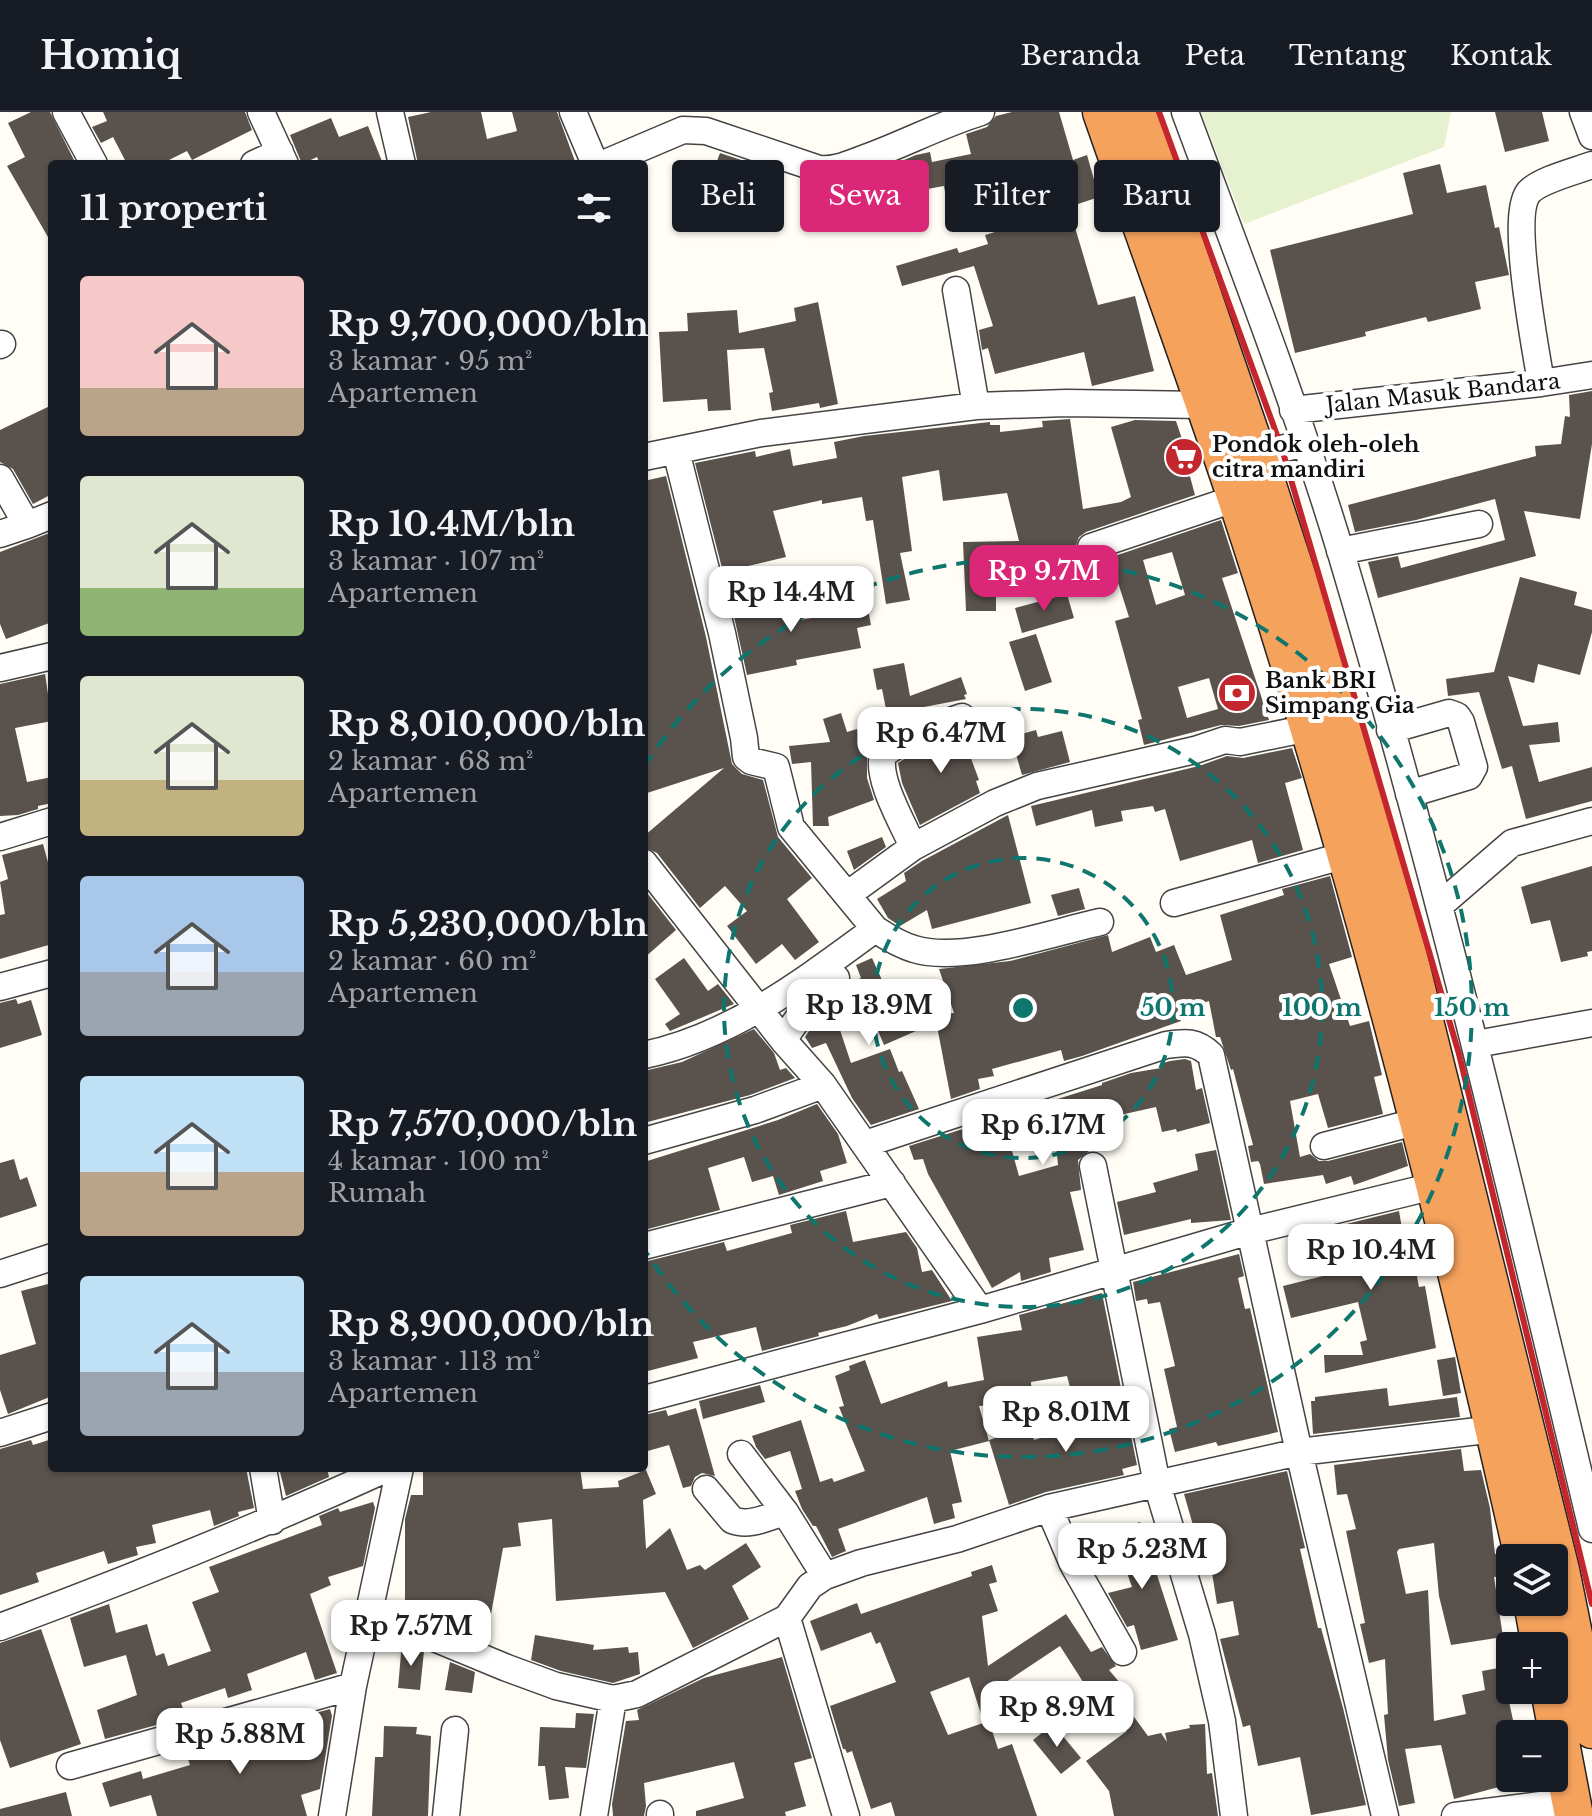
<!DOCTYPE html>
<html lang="id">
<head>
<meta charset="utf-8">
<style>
	:root { --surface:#171b24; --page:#242831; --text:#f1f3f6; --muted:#9ea1a6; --line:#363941; --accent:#db2777 }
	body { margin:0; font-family:"Libre Baskerville",serif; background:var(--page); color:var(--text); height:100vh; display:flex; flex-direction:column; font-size:30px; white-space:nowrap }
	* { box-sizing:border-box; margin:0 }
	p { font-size:26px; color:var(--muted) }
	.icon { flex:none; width:44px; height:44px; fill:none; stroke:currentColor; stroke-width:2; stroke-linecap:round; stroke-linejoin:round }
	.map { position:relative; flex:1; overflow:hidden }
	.panel { position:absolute; left:48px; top:48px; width:600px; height:1312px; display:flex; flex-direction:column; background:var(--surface); border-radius:8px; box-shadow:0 2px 6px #0004 }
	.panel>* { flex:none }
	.top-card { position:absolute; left:672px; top:48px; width:760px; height:72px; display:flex; gap:16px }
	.tools { position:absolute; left:1496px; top:1432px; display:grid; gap:16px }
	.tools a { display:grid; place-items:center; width:72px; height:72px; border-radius:8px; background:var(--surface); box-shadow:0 2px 6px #0004; font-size:40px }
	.price { position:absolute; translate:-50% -68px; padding:0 18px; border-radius:16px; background:#fff; color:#222; font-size:26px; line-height:52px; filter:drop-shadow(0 2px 4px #0008) }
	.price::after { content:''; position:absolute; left:50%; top:48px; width:24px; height:18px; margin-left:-12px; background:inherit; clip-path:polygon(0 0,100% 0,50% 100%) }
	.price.current { background:var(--accent); color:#fff }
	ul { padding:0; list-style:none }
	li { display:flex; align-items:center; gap:24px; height:200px; padding:0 32px }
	li span { display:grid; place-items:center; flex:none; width:224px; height:160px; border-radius:8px; color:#555 }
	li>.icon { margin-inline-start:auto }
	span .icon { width:96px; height:96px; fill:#fffc; stroke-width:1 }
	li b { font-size:34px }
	h2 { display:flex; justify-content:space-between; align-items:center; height:96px; padding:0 32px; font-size:34px }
	.chip { padding:0 28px; border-radius:8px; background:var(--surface); box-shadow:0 2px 6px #0004; font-size:28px; line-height:72px }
	.chip.current { background:var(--accent); color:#fff }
	header { display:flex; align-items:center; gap:48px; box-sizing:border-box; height:112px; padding:0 40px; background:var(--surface); border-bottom:2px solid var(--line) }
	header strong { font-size:38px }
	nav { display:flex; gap:44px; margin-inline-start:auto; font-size:28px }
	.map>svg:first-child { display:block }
</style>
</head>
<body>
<header>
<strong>Homiq</strong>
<nav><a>Beranda</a><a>Peta</a><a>Tentang</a><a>Kontak</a></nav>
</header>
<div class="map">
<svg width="1592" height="1704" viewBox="0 0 1592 1704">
	<rect width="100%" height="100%" fill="#fffdf5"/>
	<path fill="#e6f2cf" d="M1201,0h250l-7,35 -200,77z"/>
	<path fill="#5a524d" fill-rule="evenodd" d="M31,0h19l26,52h-24v80l-45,-78 18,-9 -17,-34z
		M103,0h142l7,18 -60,30 -5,-9 -26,13h-34l-14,-27 -12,6 -9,-16 15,-6z
		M431,0h50l6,27 30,-8 -5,-19h45l19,52h-158l-10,-47z
		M1012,0h47l14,48 14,-5 12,42 -30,10 29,98 37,-9 19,75 -62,15 -8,-34 -89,22 -7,-26 -6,2 -3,-20 14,-4 -19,-60 -72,20 -6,-20 61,-18 2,5 29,-9 -3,-9 36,-11 -15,-40 -13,3 -2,-5 -46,10 -1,-6 -101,18 -4,-19 20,-4v-3l4,-2 25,-5 -1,-4 29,-12 14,-3 2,10 39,-8 -5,-20 21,-7 9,-11z
		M1495,0h47l7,29 -44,11z
		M331,6l8,19 29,-11 15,38h-63l-3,-7 -15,7 -12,-29z
		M720,41l55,18 -17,45 -54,-20z
		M1440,52l7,29 39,-8 9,43 4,-1 10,48 -34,7 6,27 -53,13 -2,-5 -61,15 1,4 -71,17 -25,-103 143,-36 -10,-41z
		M818,190l20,102 -18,4 -1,-5 -47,8 -3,-18 4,-1 -9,-44 -37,2 4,60 -23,1 -1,-12 -44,3 -4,-70 29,-1 -1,-18 50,-3 2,23 57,-12 -2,-13z
		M1592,279v53l-12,75 -56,-8 12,45 -158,42 -10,-36 30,-6 3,12 104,-28 -10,-41 -79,21 -61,12 -7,-27 188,-49 -1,-10 26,-2 4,-28 5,1 -1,-22z
		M52,293v89l-19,10 -20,-35 -13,-7v-32z
		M1070,307l13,90 38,-7 10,-5 -20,-70 24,-7 41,1 12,36 -3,1 10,37 -109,37 -7,5 -4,11 -23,6 3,10 -59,16v31h-30l-3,-69 56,-1 -12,-48 -64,8 -4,-31 -37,7 10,74 -12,2 10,47 -24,4 -13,-84 -7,1 -4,-24 -40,7v-4l-49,11 13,46 -63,15 -28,-109 60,-12 1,6 34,-8 3,17 44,-8 -3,-16 30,-6 126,-14v3h10v7l43,-5 -1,-6z
		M666,364l40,161 26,127 10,10 21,6 15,57 34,41 -25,21 32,43 -24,18 -13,-16 -26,20 -29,-38 20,-15 -22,-25 -25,22 -43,-55 -13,-6v-11l80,-68 -80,26v-313z
		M1221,408l17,53 -16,5 47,142 -30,6 -18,-1 -77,20 -6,-25 4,-1 -27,-98 14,-4 -15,-47 -10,3 -4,-12zM1172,440l13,43 -29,10 -13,-45zM1209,566l9,31 -31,9 -9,-31z
		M52,420v90l-46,17 -6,-15v-72z
		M1520,465l57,15 -3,13 18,5v22l-12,43 -42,-11 -4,19 -26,-7 15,50 35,-4 2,20 -31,3 10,37 53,-15v34l-66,18 -14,-53 -10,3 -23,-77 -31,4 -2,-17 48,-7z
		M780,481l7,29 81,-13 3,16 -14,3 4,20 -65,12 1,5 -50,10 -16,-72z
		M1067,482l7,24 -52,15 -7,-25z
		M1036,522l16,48 -27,9 -16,-49z
		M904,551l6,33 51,-19 6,17 -3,1 2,4 -79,15 -5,-25 -5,1 -4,-21z
		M45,562l7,47 -37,7 12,54 25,-5v26l-14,3v3l-20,6 -18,1v-132z
		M841,601l6,19 10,-3 10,26v23l7,22 -46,17 1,9h-16l-2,-64 -19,2 -3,-18 41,-4 -7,-23z
		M975,613l8,22 -14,6 10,27 -3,1 4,12 -60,32 -18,-42 -4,-20 23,-15 46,-16z
		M1036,618l2,7 24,-6 8,31 -48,13 -11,-38z
		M1292,636l10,30 -17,5 18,67 -45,13 -6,-23 -72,21 -15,-52 -10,3 -2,-6 -32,5 2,10 -28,6 -3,-17 -56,16 -5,-20 168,-40 28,-10 16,2z
		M1008,703l23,88 -99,26 -5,-19 -27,16 -12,-8 -11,-19 29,-18 -2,-8 18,-12z
		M882,725l4,10 -32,23 -7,-19z
		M43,732l9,33v67l-52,15v-44l5,-1 -5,-32 8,-3 -6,-24z
		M1592,754v85l-5,1 1,4 -27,6 -11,-42 -19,4 -10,-37z
		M1330,764l22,81 -23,7 21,62 19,-5 13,54 -8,2 9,37 -55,14 -10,-34 -28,7 10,56 10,-3 9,7h9l74,-19 6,24 -54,19 -3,-9 -25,8 -3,-9 -59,9 -4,-20 -2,-3 -7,1 -3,-16 5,-1 -20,-76 -2,1 -11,-33h-4l-7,-36 -31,11 3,9 -99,35 -18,5 -3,-11 -69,19 2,7 -16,3 2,10 -29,10 -16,-83 19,-3 -15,-44 71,-8 98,-26 4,17 38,-15 6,15 18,-7 12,30 46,-15 -12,-45 64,-20 -2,-6z
		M1079,776l6,21 -27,7 -7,-21z
		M644,777l32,41 -32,28z
		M684,846l24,33 10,-7 16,20 -64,27 -5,-7 15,-10 -25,-35z
		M872,846l24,53 10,-4 10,24 -32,14 -15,-36 -32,12 14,42 39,-14 9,23 3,-1 17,38 -48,16 -19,-27 -26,-55 -14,5 -7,-11 18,-26 24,-21 4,-8 10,-4 -5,-13z
		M16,887l2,5 13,-4 11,35 -42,13v-45z
		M754,917l20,24 6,17 6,-2 9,10 -45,17 -106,28v-52l38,-9z
		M1185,947l6,2 5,29 6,-2 8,35 -33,9 -1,-3 -14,3 -6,-25 -45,10 1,4 -15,5v25h-8l-11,9 3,30 -11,2 14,58 -35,8 2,14 -30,9 -1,-9 -28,16 -64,-114 -5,-15 -9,1 -5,-14 193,-61v-2l29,-10 30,-5 -1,-4 10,-3zM1054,1014l4,39 -39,11 -10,-36z
		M817,992l21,30 9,29 -27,8 3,10 -44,14 -6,-19 -21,6 -8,-25 -36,11 12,42 -76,20v-68l134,-42z
		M1216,1038l15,70 -40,3v-4l-67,16 -7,-33 39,-10 -3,-9 45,-13 -3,-16z
		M14,1047l6,21 7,-3 10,29 -37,12v-55z
		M846,1099l7,31 53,-10 11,16 5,24 10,-2 20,31 -73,18 -2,-5 -30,12 -29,7 1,3 -57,15 -6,-24 -63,15 5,16 -54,14v-110l80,-20 3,9 65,-18 -2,-8z
		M1399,1099l7,41 6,-2 7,37 6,-1 11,62 -111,25 -1,-18h39l-3,-13 7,-2 -9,-38 -67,16 -8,-32 48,-12 -1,-5 7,-2 -7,-39z
		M1239,1142l5,22 -6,2 7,31 5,-1 28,124 -60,14 -2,-4 -41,10 -6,-23 8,-2 -13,-58 11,-3 -15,-64 -12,2 -1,-5 -11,2 -3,-19z
		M52,1171v113l-44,18 -8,-24v-35l36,-11 -15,-53z
		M1102,1181l20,100 -49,5 -6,-22 -36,6 1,19 -53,5 10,35 -39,10 12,51 -10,2 3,14 -21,6 -7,-27 -89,32 8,22 -14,6 -16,-31h-3l-11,-17 -7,-18 7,-2 -12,-38 -25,8 -9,-12 -4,-11 49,-16 19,62 12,-4 2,4 31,-11 -26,-64 5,-1 -9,-30 15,-6 -1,-4 16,-6 16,44 66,-23 1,6 36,-7 -7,-43 45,-7 -3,-15z
		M1455,1245l6,36 -18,3 -6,-36z
		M760,1273l5,17 -62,17 -4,-18z
		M1387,1276l2,18 68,-9 3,20 -147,17 -2,-33h4v-4z
		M1123,1285l14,68 -15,4 2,6 -78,17 -37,13 -20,-65 41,-13 4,13 47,-14 -4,-14z
		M696,1296l19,68 -13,-3 -7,4 -4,9 -8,2 -14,-43 -25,7v-37l22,-5 2,6z
		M52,1327v29h194l8,40 -16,4 1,4 -25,10 -4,-16 -58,15 4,18 -20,4 2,8 -30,9 -4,-13 -68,22 3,9 -39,13v-146l31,-9 2,5z
		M1461,1337l3,22 17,-1 9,38 5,46h5l8,19 1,3 -15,1 9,60 -52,8 -12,-49 -5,-53 -35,6 -2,3 9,42 22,-4 6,131 32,-7 -4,-19 23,-5 -3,-19 28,-5v16l-5,1 11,51h-6v50l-56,15 -13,-54 -36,4 10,54 -16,3 -11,-46 -4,-45 4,-1 -3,-55 -16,4 -9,-39 5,-1 -19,-92 10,-2 -9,-35 -10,1 -3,-30z
		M279,1356h48l2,9 -43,19z
		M423,1356h157l3,21 36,-2 -1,-6 28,-11 10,24 -13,6 3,49 24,-21 17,42 13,-5 5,5 41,-27 15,24 -29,19 17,33 -56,29 -28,-56 -109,9 -4,-82 -34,4 3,23 -18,2 -17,94 -30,-12 2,-15 -53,-10v-86l6,-24h12z
		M1287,1359l18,77 -5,1 18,79h3l22,80 23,97 -55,10 -11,-58 -42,9 -8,-41 -7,2 -23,-88 19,-4 -6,-34 -16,3 -12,-75 -10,3 -11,-38z
		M373,1390l2,6 -12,58 -35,11 3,8 -21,9 27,79 -22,7 -9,-28 -59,22 5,16 -24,8 -3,-10 -44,15 5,14 -81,22 -8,-29 40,-15 -11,-40 -42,12 -14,-49 39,-14 7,29 31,-9 9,32 8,-3 4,13 43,-15 -19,-49 27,-10 -10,-25 113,-42 -3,-9 19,-8 2,4z
		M1140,1410l38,118 -37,10 -7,-25 -7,2 -19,-34 24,-6 -20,-56z
		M992,1453l5,17 -8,2 9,27 -16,5 6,50 78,-52 25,38 11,-5 14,19 -7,4 22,26 -8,6 25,34 13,-3 6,9 -2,-9 25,-5 -1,-3 16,-1 2,50 5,-1 6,43h-104l-5,-25 -23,-30 41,-30 -42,-46 -25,-39 -66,44 6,18 -19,6 -12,-37 -39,15 18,43 41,-14 9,28 14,-5 25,72h-142l-4,-14 -20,7 -19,-58 -5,2 -2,-4h-2l-13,-43 66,-24 -16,-40 -4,2 -5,-12 -50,19 -11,-30 47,-18 4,11 111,-38 -1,-4z
		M41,1517l40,115 -71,24 -10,-28v-97z
		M535,1523l59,10 -1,5 35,-3 1,6 9,-1 2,22 -27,9 -52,-12 -30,-11z
		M402,1530l22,9 -4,39 -22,-2z
		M782,1545l30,101 -18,5 12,43 -21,6 1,4h-90v-5l48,-13 -10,-36 -90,21 2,23 -2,10h-31l-1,-12 14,-83 13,-1 -2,-10 67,-32z
		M450,1550l25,10 -3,21 -27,-3z
		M330,1597l2,7 -12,73 -19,6 6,21h-150l-6,-21 -41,12 -8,-24 39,-12 2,8 47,-14 -2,-6 86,-27 -2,-7z
		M576,1601l18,1 -8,54 -21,-1 4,31 -20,2 -4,-34h-7l2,-39 35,1z
		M1053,1612l28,34 -20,16 -28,-34z
		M384,1614l33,1 -1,7 15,2 -3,80h-56l3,-59h8z
		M66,1680l6,24h-72v-7z"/>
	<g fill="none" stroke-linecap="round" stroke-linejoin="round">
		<defs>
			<path id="minor" d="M66,0l28,52
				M261,0l24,52
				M390,0l12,52
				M573,0l22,52
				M1185,0c54,146 111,292 156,441 96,322 173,649 251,976
				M1583,0l9,24
				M254,52l26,-12
				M603,52l80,-34 23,1 113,38c17,2 32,-6 49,-12 38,-14 74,-33 113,-45
				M956,178l20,116
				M0,233l2,-1
				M1541,271c-5,-34 -32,-167 -12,-191 11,-12 47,-21 63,-27
				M1293,298l248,-27 51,-8
				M1257,343l48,-12
				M644,345l117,-24 215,-27 90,-3 138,2
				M0,366l27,47 -27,9
				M27,413l25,-10
				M1091,435l146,-49
				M1340,439l139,-27
				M0,556l52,-12
				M1390,618l59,-17 8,3 4,6 13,45 -5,9 -60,18
				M0,725l52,-16
				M913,735c-10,-24 -37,-68 -30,-93l31,-20 48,-17
				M644,751l139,177 40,45 157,225
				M847,783l66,-48 82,-44 42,-17 158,-36 30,-10 15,2 69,-14
				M1174,791l172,-48
				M1439,794l73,-63 80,-22
				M875,817c12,8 25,16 39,20 48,15 137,-16 186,-27
				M0,875l52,-14
				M783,928l28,-40 25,-22
				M1476,932l116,-21
				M644,943c87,-18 160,-74 231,-126l-84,-102 -15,-60 -25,-6 -5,-4 -2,-19 -22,-105 -46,-182
				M644,1029l111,-31 68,-25
				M865,1032l301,-99c20,-3 30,-4 45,10l88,397 86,364
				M1324,1034l95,-25
				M1093,1054l64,318 45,150 20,87 12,95
				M644,1134l248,-63
				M0,1162l52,-17
				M644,1287l336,-89 270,-79 184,-45
				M0,1321l52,-17
				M741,1342l44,58 40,64
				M263,1356l9,53
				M706,1377l26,31c17,7 36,-3 53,-8
				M1049,1396l24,56 50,88
				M369,1499l138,57 49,18 57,13 24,-5 150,-76 23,-32 15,-10 36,-13 96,-24 92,-31 250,-56 196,-23
				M787,1506l59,198
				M0,1515c132,-49 261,-101 388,-159
				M70,1654l283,-80
				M660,1702v2
				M332,1704l21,-130 47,-218
				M446,1704l9,-86
				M594,1704l19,-117
				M1455,1704l116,-15"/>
			<path id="highway" d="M1102,0c45,129 92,257 135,386 115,347 207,703 287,1060
				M1139,0l118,343 69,212 69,237 165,666 32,159
				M1533,1490l8,44
				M1550,1578l24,126"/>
		</defs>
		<use href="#minor" stroke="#444" stroke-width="29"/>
		<use href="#highway" stroke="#222" stroke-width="41"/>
		<use href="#minor" stroke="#fff" stroke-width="26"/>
		<use href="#highway" stroke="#f5a25d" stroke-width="38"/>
		<path stroke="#c4262e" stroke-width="6" d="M1159,0l123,337 177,605 133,550"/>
	</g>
	<g fill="none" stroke="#0f766e" stroke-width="4" stroke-dasharray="14 10">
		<circle cx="1023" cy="896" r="150"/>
		<circle cx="1023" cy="896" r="299"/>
		<path d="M644 655A449 449 0 1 1 644 1137"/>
	</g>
	<defs>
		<symbol id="supermarket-disc" viewBox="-11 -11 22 22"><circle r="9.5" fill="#c4262e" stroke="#fff"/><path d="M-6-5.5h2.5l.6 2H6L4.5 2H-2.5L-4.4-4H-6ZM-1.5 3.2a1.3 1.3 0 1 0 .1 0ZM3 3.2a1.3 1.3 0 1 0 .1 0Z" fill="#fff"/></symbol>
		<symbol id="bank-disc" viewBox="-11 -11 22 22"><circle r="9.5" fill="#c4262e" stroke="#fff"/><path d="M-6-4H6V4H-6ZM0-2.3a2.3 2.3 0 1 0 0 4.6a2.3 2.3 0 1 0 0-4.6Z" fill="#fff"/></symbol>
	</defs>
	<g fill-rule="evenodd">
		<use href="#supermarket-disc" x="1162" y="323" width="44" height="44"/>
		<use href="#bank-disc" x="1215" y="559" width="44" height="44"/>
	</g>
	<g text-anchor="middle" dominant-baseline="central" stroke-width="8" stroke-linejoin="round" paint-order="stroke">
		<g font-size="22" fill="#111" stroke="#fff">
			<text transform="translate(1443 281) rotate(-6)">Jalan Masuk Bandara</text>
		</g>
		<g font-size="22" font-weight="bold" fill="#111" stroke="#fff" text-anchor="start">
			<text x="1212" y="332">Pondok oleh-oleh<tspan x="1212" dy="25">citra mandiri</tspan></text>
			<text x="1265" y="568">Bank BRI<tspan x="1265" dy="25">Simpang Gia</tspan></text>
		</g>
	</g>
	<circle cx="1023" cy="896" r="12" fill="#0f766e" stroke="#fff" stroke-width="4"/>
	<g font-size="24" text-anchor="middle" font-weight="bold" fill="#0f766e" stroke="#fff" stroke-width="8" stroke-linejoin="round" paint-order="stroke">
		<text x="1173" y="904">50 m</text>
		<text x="1322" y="904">100 m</text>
		<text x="1472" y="904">150 m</text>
	</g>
</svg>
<div class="tools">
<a><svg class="icon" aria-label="layers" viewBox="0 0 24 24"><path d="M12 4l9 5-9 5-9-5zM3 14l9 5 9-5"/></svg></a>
<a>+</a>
<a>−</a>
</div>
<b class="price current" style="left:1044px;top:501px">Rp 9.7M</b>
<b class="price" style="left:791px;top:522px">Rp 14.4M</b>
<b class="price" style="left:941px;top:663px">Rp 6.47M</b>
<b class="price" style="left:869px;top:935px">Rp 13.9M</b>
<b class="price" style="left:1043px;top:1055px">Rp 6.17M</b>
<b class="price" style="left:1371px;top:1180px">Rp 10.4M</b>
<b class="price" style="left:1066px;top:1342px">Rp 8.01M</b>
<b class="price" style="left:1142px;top:1479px">Rp 5.23M</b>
<b class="price" style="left:411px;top:1556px">Rp 7.57M</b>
<b class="price" style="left:1057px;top:1637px">Rp 8.9M</b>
<b class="price" style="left:240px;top:1664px">Rp 5.88M</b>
<div class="top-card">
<a class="chip">Beli</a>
<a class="chip current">Sewa</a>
<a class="chip">Filter</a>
<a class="chip">Baru</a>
</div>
<section class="panel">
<h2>11 properti<svg class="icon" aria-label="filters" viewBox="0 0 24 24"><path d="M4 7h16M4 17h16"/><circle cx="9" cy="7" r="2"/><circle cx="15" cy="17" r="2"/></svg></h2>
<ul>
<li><span style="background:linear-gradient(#f6c9c9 70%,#b9a48a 0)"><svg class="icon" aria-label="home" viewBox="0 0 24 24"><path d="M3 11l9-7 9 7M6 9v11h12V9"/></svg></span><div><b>Rp 9,700,000/bln</b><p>3 kamar · 95 m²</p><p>Apartemen</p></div></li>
<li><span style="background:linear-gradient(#dfe7d0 70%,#8fb573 0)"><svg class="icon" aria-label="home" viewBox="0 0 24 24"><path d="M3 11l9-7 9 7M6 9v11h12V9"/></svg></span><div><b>Rp 10.4M/bln</b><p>3 kamar · 107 m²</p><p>Apartemen</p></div></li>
<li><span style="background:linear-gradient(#dfe7d0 65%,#c2b280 0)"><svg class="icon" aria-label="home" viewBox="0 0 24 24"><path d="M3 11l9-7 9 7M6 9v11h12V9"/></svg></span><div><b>Rp 8,010,000/bln</b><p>2 kamar · 68 m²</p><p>Apartemen</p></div></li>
<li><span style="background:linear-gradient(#a9c7e8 60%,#9aa5b1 0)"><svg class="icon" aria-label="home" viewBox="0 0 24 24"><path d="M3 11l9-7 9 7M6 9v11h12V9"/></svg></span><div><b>Rp 5,230,000/bln</b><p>2 kamar · 60 m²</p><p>Apartemen</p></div></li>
<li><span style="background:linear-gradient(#bfe0f5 60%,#b9a48a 0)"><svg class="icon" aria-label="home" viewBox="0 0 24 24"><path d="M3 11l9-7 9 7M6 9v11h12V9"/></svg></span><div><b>Rp 7,570,000/bln</b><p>4 kamar · 100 m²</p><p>Rumah</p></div></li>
<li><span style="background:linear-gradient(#bfe0f5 60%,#9aa5b1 0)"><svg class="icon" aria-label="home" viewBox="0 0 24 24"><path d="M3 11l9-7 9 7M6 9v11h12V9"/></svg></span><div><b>Rp 8,900,000/bln</b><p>3 kamar · 113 m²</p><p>Apartemen</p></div></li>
</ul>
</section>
</div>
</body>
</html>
